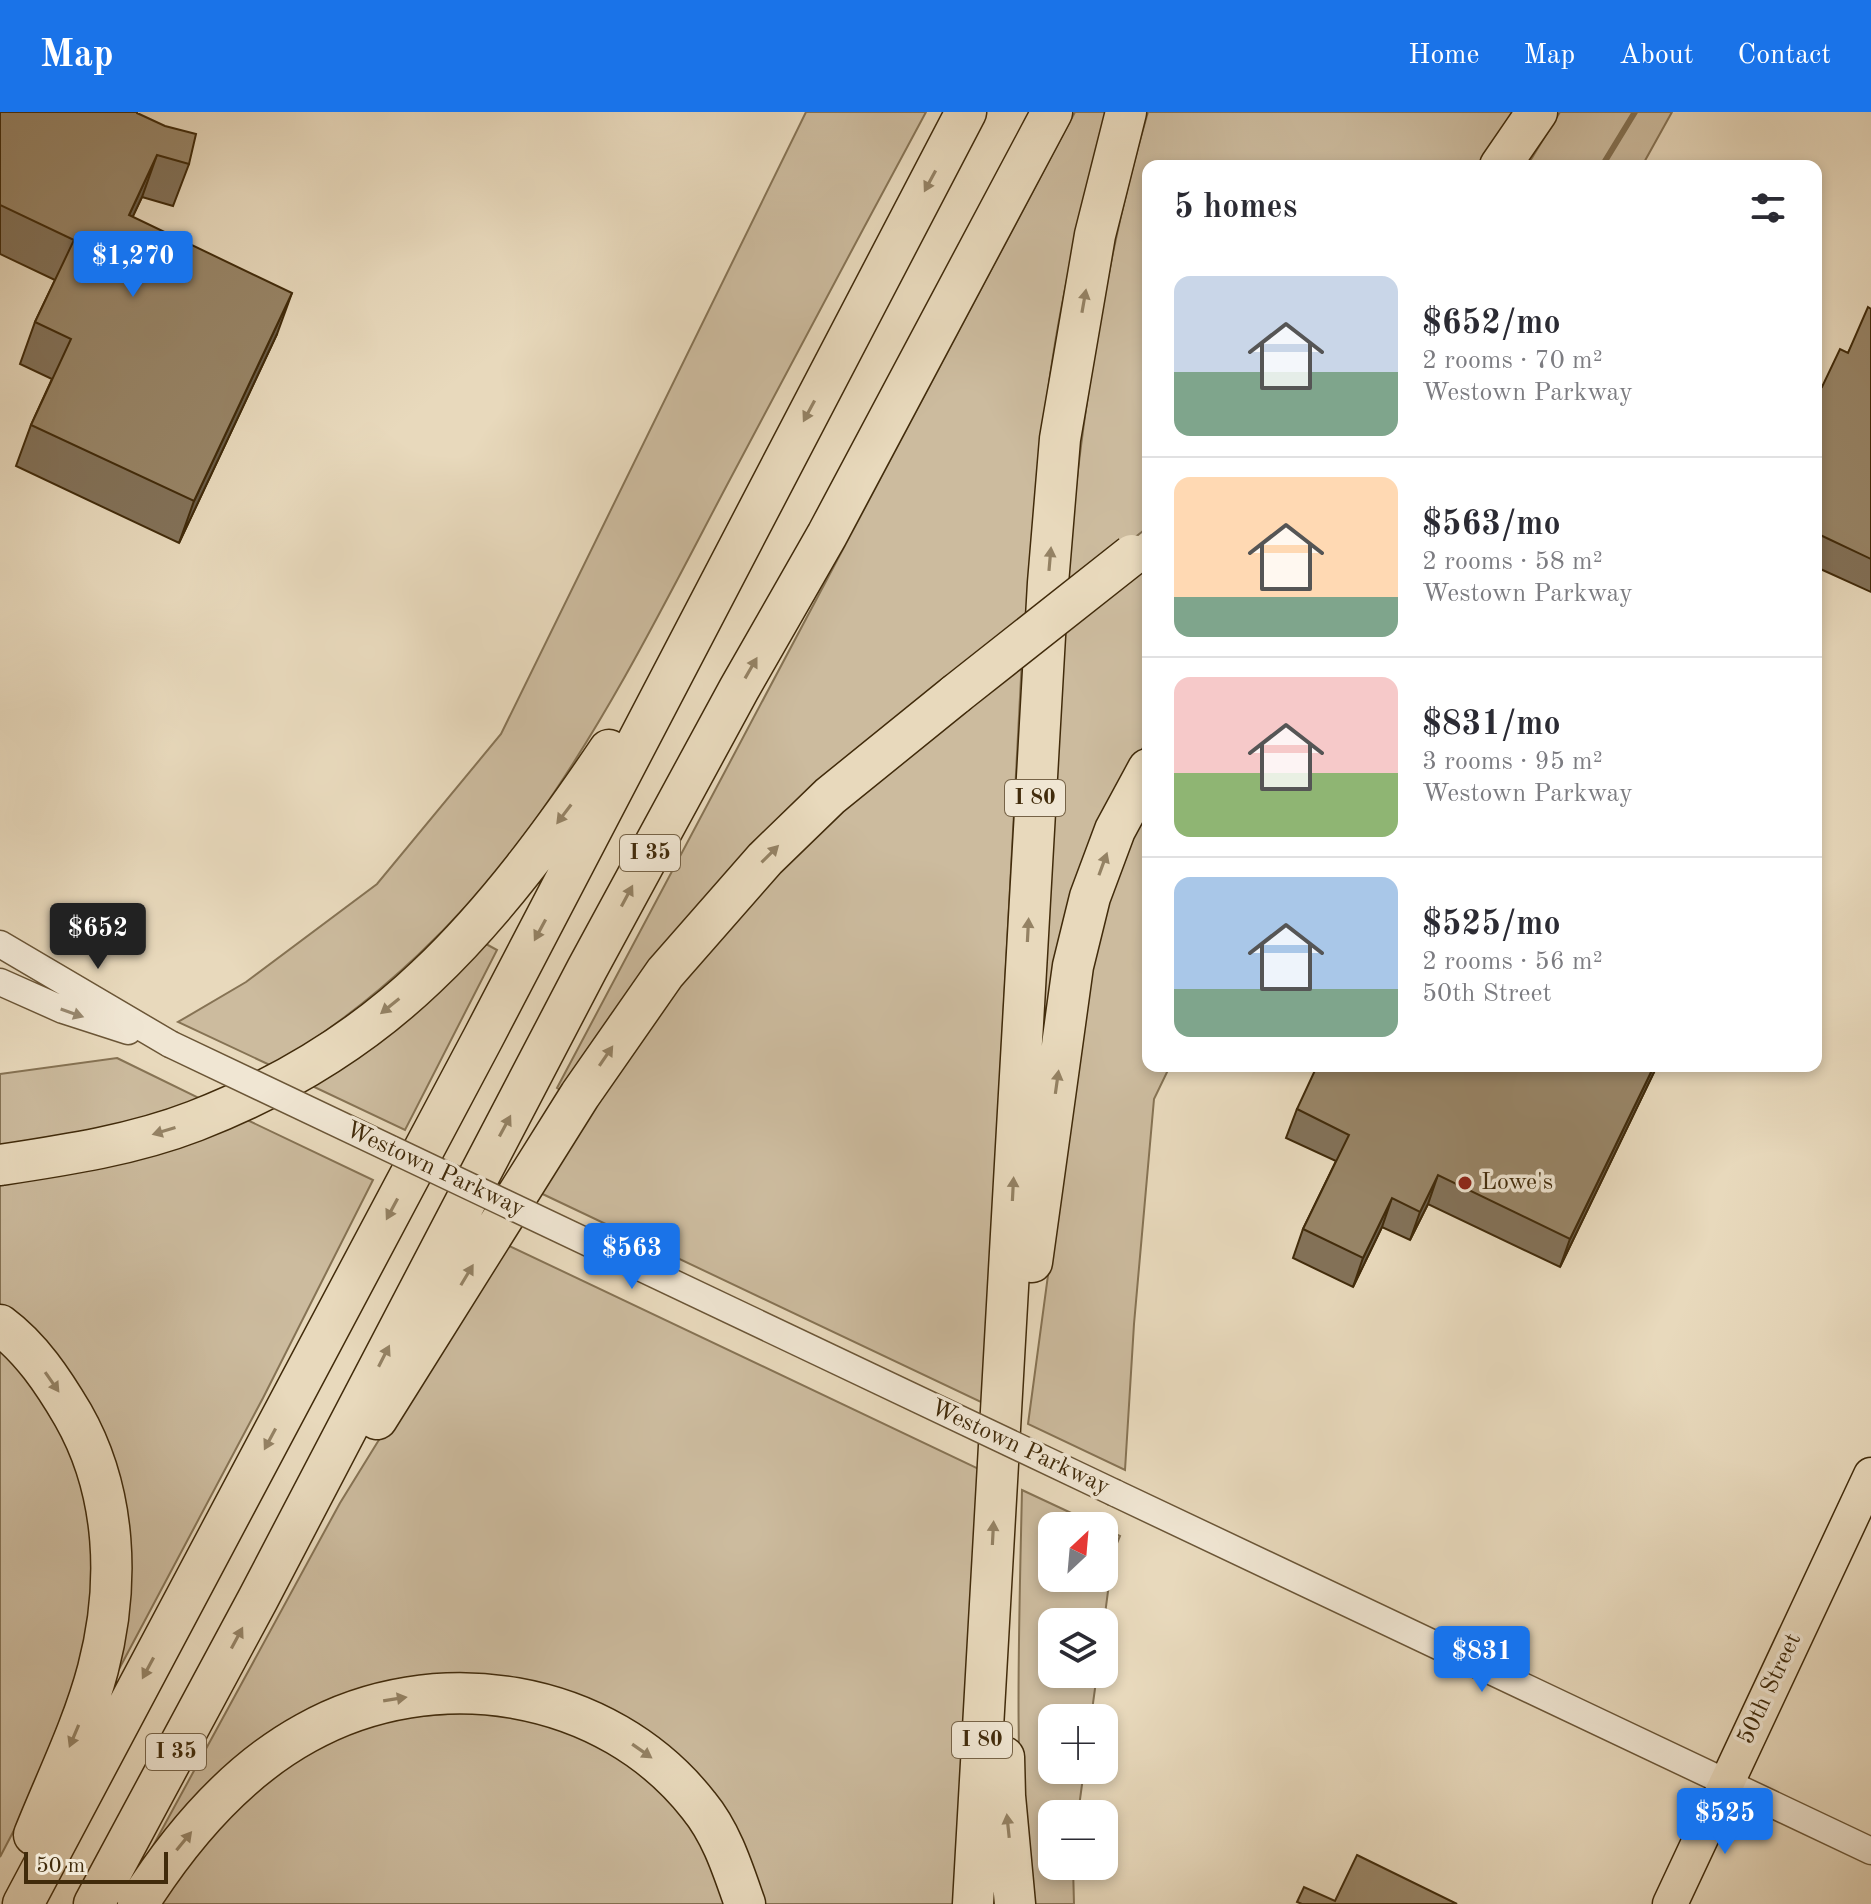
<!DOCTYPE html>
<html lang="en">
<head>
<meta charset="utf-8">
<style>
	:root { --surface:#fff; --page:#f2f2f3; --text:#2b2b33; --muted:#7c7c81; --line:#e1e1e2; --accent:#1a73e8 }
	body { margin:0; font-family:"Old Standard TT",serif; background:var(--page); color:var(--text); height:100vh; display:flex; flex-direction:column; font-size:30px; white-space:nowrap }
	* { box-sizing:border-box; margin:0 }
	p { font-size:26px; color:var(--muted) }
	.icon { flex:none; width:44px; height:44px; fill:none; stroke:currentColor; stroke-width:2; stroke-linecap:round; stroke-linejoin:round }
	.map { position:relative; flex:1; overflow:hidden }
	.panel { position:absolute; left:1142px; top:48px; width:680px; height:912px; display:flex; flex-direction:column; background:var(--surface); border-radius:16px; box-shadow:0 4px 12px #0003 }
	.panel>* { flex:none }
	.needle { width:52px; rotate:26deg }
	.fabs { position:absolute; left:1038px; top:1400px; display:grid; gap:16px }
	.fabs a { display:grid; place-items:center; width:80px; height:80px; border-radius:16px; background:var(--surface); box-shadow:0 4px 12px #0003; font-size:40px }
	.scale { position:absolute; left:24px; bottom:20px; width:144px; box-sizing:border-box; padding-left:8px; border:4px solid #412b0b; border-top:0; font-size:22px; line-height:28px; white-space:nowrap; color:#412b0b; -webkit-text-stroke:6px #f0e6d3; paint-order:stroke }
	.price { position:absolute; translate:-50% -68px; padding:0 18px; border-radius:8px; background:var(--accent); color:#fff; font-size:26px; line-height:52px; filter:drop-shadow(0 2px 4px #0008) }
	.price::after { content:''; position:absolute; left:50%; top:48px; width:24px; height:18px; margin-left:-12px; background:inherit; clip-path:polygon(0 0,100% 0,50% 100%) }
	.price.current { background:#222; color:#fff }
	ul { padding:0; list-style:none }
	li { display:flex; align-items:center; gap:24px; height:200px; padding:0 32px }
	li+li { border-top:2px solid var(--line) }
	li span { display:grid; place-items:center; flex:none; width:224px; height:160px; border-radius:16px; color:#555 }
	li>.icon { margin-inline-start:auto }
	span .icon { width:96px; height:96px; fill:#fffc; stroke-width:1 }
	li b { font-size:34px }
	h2 { display:flex; justify-content:space-between; align-items:center; height:96px; padding:0 32px; font-size:34px }
	header { display:flex; align-items:center; gap:48px; box-sizing:border-box; height:112px; padding:0 40px; background:var(--accent); color:#fff }
	header strong { font-size:38px }
	nav { display:flex; gap:44px; margin-inline-start:auto; font-size:28px }
	.map>svg:first-child { display:block }
</style>
</head>
<body>
<header>
<strong>Map</strong>
<nav><a>Home</a><a>Map</a><a>About</a><a>Contact</a></nav>
</header>
<div class="map">
<svg width="1871" height="1792" viewBox="0 0 1871 1792">
	<rect width="100%" height="100%" fill="#e8d9bc"/>
	<filter id="stains"><feTurbulence type="fractalNoise" baseFrequency=".0025" numOctaves="4"/><feColorMatrix values="0 0 0 0 .2 0 0 0 0 .09 0 0 0 0 .02 0 0 0 .5 -.17"/></filter>
	<radialGradient id="worn" r=".72"><stop offset=".6" stop-color="#630" stop-opacity="0"/><stop offset="1" stop-color="#630" stop-opacity=".3"/></radialGradient>
	<path fill="#ccbb9e" stroke="#867354" stroke-width="2" d="M806,0h120c-67,124 -133,249 -199,373 -59,112 -116,227 -189,331 -70,100 -162,188 -266,250l-94,-44 68,-40 131,-98 124,-150z
		M1075,0h33c-27,100 -52,201 -63,304 -8,68 -11,137 -16,206l-72,56 -386,419 -14,-9z
		M1148,0h365l-35,54h-330v361l-83,66c15,-163 37,-324 83,-481z
		M1560,0h112l-30,54h-115z
		M1148,448v179l-21,36 -75,239 -9,-1 22,-388z
		M1022,547l-39,744 -451,-214 225,-311z
		M1148,682v272h22l-16,33 -20,225 -9,146 -97,-46 66,-491z
		M486,832l11,6 -92,180 -95,-45z
		M117,946l84,41 -79,25 -122,23v-73z
		M243,1006l130,62 -110,218 -171,322 30,-170 -122,-237v-129z
		M501,1130l478,227 -25,435h-200l-73,-137 -266,-84 -268,174 193,-354z
		M0,1232l48,58 43,98 3,121 -50,152 -44,84z
		M1022,1378l77,36h-47v52h52v-50l16,8 -7,17 -9,69h-52v52h45l-6,44h-39v52h32l-6,44h-26v52h21l1,38h-47c-13,-138 -8,-275 -5,-414z
		M508,1598l100,35 85,74 36,85h-577l114,-133 96,-51z"/>
	<g fill="none" stroke-linecap="round" stroke-linejoin="round">
		<path stroke="#837051" stroke-width="6" d="M1602,54l33,-54"/>
		<defs>
			<path id="minor" d="M0,832l170,100
				M0,870l63,28 65,21
				M1115,1381l756,358"/>
			<path id="major" d="M1670,1792l201,-429"/>
			<path id="highway" d="M1500,54l37,-54
				M0,1053c66,-10 133,-20 195,-44 85,-33 165,-81 231,-144 70,-66 129,-147 183,-227
				M1032,1150l41,-296 17,-69 25,-67 33,-61
				M0,1213c31,23 53,56 73,90 44,77 47,170 25,254 -15,57 -42,111 -64,166
				M377,1307l203,-324 85,-122 100,-114 65,-63 126,-102
				M1004,1645l1,39 10,108
				M23,1792l460,-866 483,-926
				M94,1792l164,-305 329,-630 152,-280 88,-154 225,-423
				M138,1792c43,-68 97,-132 168,-171 128,-72 301,-45 393,73 23,28 34,64 46,98
				M973,1792l75,-1321 12,-144 35,-204 31,-123"/>
		</defs>
		<use href="#minor" stroke="#6b5637" stroke-width="29"/>
		<use href="#major" stroke="#412b0b" stroke-width="37"/>
		<use href="#highway" stroke="#412b0b" stroke-width="43"/>
		<use href="#minor" stroke="#f0e6d3" stroke-width="26"/>
		<use href="#major" stroke="#e8d9bc" stroke-width="34"/>
		<use href="#highway" stroke="#e8d9bc" stroke-width="40"/>
		<defs>
			<path id="minor-bridge" d="M170,932l945,449"/>
			<path id="highway-bridge" d="M956,582l176,-139"/>
		</defs>
		<use href="#minor-bridge" stroke="#6b5637" stroke-width="29" stroke-linecap="butt"/>
		<use href="#highway-bridge" stroke="#412b0b" stroke-width="43" stroke-linecap="butt"/>
		<use href="#minor-bridge" stroke="#f0e6d3" stroke-width="26"/>
		<use href="#highway-bridge" stroke="#e8d9bc" stroke-width="40"/>
	</g>
	<path fill="#837259" stroke="#412b0b" stroke-width="2" d="M0,0l140,3 49,49 -16,42 -31,-9 -10,20 145,117 -98,209 -163,-77 15,-41 21,-46 -32,-15 15,-42 20,-42 -55,-26z
		M1871,197v283l-55,-25v-183l6,3 26,-34z
		M1657,954l-97,201 -132,-63 -18,36 -28,-13 -29,60 -60,-29 10,-29 33,-68 -50,-23 11,-29z"/>
	<path fill="#6a5d48" stroke="#412b0b" stroke-width="2" d="M157,43l-15,42 -28,60 15,-42z
		M292,181l-15,41 -98,209 15,-42z
		M1654,954h3l-97,201 10,-28z
		M1438,1063l-10,29 -18,36 10,-28z
		M1392,1086l-10,29 -29,60 10,-29z"/>
	<path fill="#988567" stroke="#412b0b" stroke-width="2" d="M0,0h137v1l28,13 31,8 -7,30 -32,-9 -28,60 163,78 -98,208 -163,-76 40,-86 -36,-17 39,-82 -74,-35z
		M1868,195l3,2v250l-55,-26v-149l6,3 18,-38 8,4z
		M1317,954h337l-84,173 -132,-64 -18,37 -28,-14 -29,60 -60,-29 46,-94 -52,-26z
		M1357,1743l100,49h-155l-5,-2 7,-15 31,14z"/>
	<defs><path id="oneway-solid" d="M-6-.8H1V-3.2L6.5 0L1 3.2V.8H-6Z" transform="scale(2)"/></defs>
	<g fill="#948264">
		<use href="#oneway-solid" transform="translate(930 69) rotate(118)"/>
		<use href="#oneway-solid" transform="translate(1084 189) rotate(-80)"/>
		<use href="#oneway-solid" transform="translate(809 299) rotate(118)"/>
		<use href="#oneway-solid" transform="translate(1050 447) rotate(-85)"/>
		<use href="#oneway-solid" transform="translate(751 556) rotate(-60)"/>
		<use href="#oneway-solid" transform="translate(564 702) rotate(127)"/>
		<use href="#oneway-solid" transform="translate(770 742) rotate(-45)"/>
		<use href="#oneway-solid" transform="translate(1103 752) rotate(-70)"/>
		<use href="#oneway-solid" transform="translate(627 784) rotate(-62)"/>
		<use href="#oneway-solid" transform="translate(540 818) rotate(118)"/>
		<use href="#oneway-solid" transform="translate(1028 818) rotate(-87)"/>
		<use href="#oneway-solid" transform="translate(390 894) rotate(141)"/>
		<use href="#oneway-solid" transform="translate(606 944) rotate(-56)"/>
		<use href="#oneway-solid" transform="translate(1057 970) rotate(-82)"/>
		<use href="#oneway-solid" transform="translate(505 1014) rotate(-62)"/>
		<use href="#oneway-solid" transform="translate(164 1019) rotate(163)"/>
		<use href="#oneway-solid" transform="translate(1013 1077) rotate(-87)"/>
		<use href="#oneway-solid" transform="translate(392 1097) rotate(118)"/>
		<use href="#oneway-solid" transform="translate(467 1163) rotate(-59)"/>
		<use href="#oneway-solid" transform="translate(384 1244) rotate(-63)"/>
		<use href="#oneway-solid" transform="translate(52 1270) rotate(55)"/>
		<use href="#oneway-solid" transform="translate(270 1327) rotate(118)"/>
		<use href="#oneway-solid" transform="translate(993 1421) rotate(-87)"/>
		<use href="#oneway-solid" transform="translate(237 1526) rotate(-62)"/>
		<use href="#oneway-solid" transform="translate(148 1556) rotate(118)"/>
		<use href="#oneway-solid" transform="translate(395 1587) rotate(-9)"/>
		<use href="#oneway-solid" transform="translate(74 1624) rotate(113)"/>
		<use href="#oneway-solid" transform="translate(642 1639) rotate(35)"/>
		<use href="#oneway-solid" transform="translate(1008 1714) rotate(-96)"/>
		<use href="#oneway-solid" transform="translate(184 1729) rotate(-51)"/>
	</g>
	<use fill="#98886f" href="#oneway-solid" transform="translate(72 901) rotate(19)"/>
	<circle fill="#8f2418" stroke="#f0e6d3" stroke-width="3" cx="1465" cy="1071" r="8"/>
	<g text-anchor="middle" dominant-baseline="central" stroke-width="7" stroke-linejoin="round" paint-order="stroke">
		<g fill="#f0e6d3" stroke="#766347" stroke-width="2">
			<rect x="1005" y="668" width="60" height="36" rx="6"/>
			<rect x="620" y="723" width="60" height="36" rx="6"/>
			<rect x="952" y="1610" width="60" height="36" rx="6"/>
			<rect x="146" y="1622" width="60" height="36" rx="6"/>
		</g>
		<g font-size="22" font-weight="bold" fill="#412b0b">
			<text x="1035" y="686">I 80</text>
			<text x="650" y="741">I 35</text>
			<text x="982" y="1628">I 80</text>
			<text x="176" y="1640">I 35</text>
		</g>
		<g font-size="24" fill="#412b0b" stroke="#f0e6d3">
			<text transform="translate(435 1058) rotate(25)">Westown Parkway</text>
			<text transform="translate(1020 1336) rotate(25)">Westown Parkway</text>
			<text transform="translate(1770 1577) rotate(-65)">50th Street</text>
		</g>
		<g font-size="24" fill="#412b0b" stroke="#f0e6d3" text-anchor="start">
			<text x="1481" y="1071">Lowe's</text>
		</g>
	</g>
	<rect width="100%" height="100%" filter="url(#stains)"/>
	<rect width="100%" height="100%" fill="url(#worn)"/>
</svg>
<div class="fabs">
<a><svg class="needle" viewBox="-14 -14 28 28"><path d="M0-13l5 13h-10z" fill="#e53935"/><path d="M0 13l5-13h-10z" fill="#7c7c81"/></svg></a>
<a><svg class="icon" aria-label="layers" viewBox="0 0 24 24"><path d="M12 4l9 5-9 5-9-5zM3 14l9 5 9-5"/></svg></a>
<a>+</a>
<a>−</a>
</div>
<div class="scale">50 m</div>
<b class="price" style="left:133px;top:187px">$1,270</b>
<b class="price current" style="left:98px;top:859px">$652</b>
<b class="price" style="left:632px;top:1179px">$563</b>
<b class="price" style="left:1482px;top:1582px">$831</b>
<b class="price" style="left:1725px;top:1744px">$525</b>
<section class="panel">
<h2>5 homes<svg class="icon" aria-label="filters" viewBox="0 0 24 24"><path d="M4 7h16M4 17h16"/><circle cx="9" cy="7" r="2"/><circle cx="15" cy="17" r="2"/></svg></h2>
<ul>
<li><span style="background:linear-gradient(#c9d6e8 60%,#7fa58c 0)"><svg class="icon" aria-label="home" viewBox="0 0 24 24"><path d="M3 11l9-7 9 7M6 9v11h12V9"/></svg></span><div><b>$652/mo</b><p>2 rooms · 70 m²</p><p>Westown Parkway</p></div></li>
<li><span style="background:linear-gradient(#ffd9b3 75%,#7fa58c 0)"><svg class="icon" aria-label="home" viewBox="0 0 24 24"><path d="M3 11l9-7 9 7M6 9v11h12V9"/></svg></span><div><b>$563/mo</b><p>2 rooms · 58 m²</p><p>Westown Parkway</p></div></li>
<li><span style="background:linear-gradient(#f6c9c9 60%,#8fb573 0)"><svg class="icon" aria-label="home" viewBox="0 0 24 24"><path d="M3 11l9-7 9 7M6 9v11h12V9"/></svg></span><div><b>$831/mo</b><p>3 rooms · 95 m²</p><p>Westown Parkway</p></div></li>
<li><span style="background:linear-gradient(#a9c7e8 70%,#7fa58c 0)"><svg class="icon" aria-label="home" viewBox="0 0 24 24"><path d="M3 11l9-7 9 7M6 9v11h12V9"/></svg></span><div><b>$525/mo</b><p>2 rooms · 56 m²</p><p>50th Street</p></div></li>
</ul>
</section>
</div>
</body>
</html>
